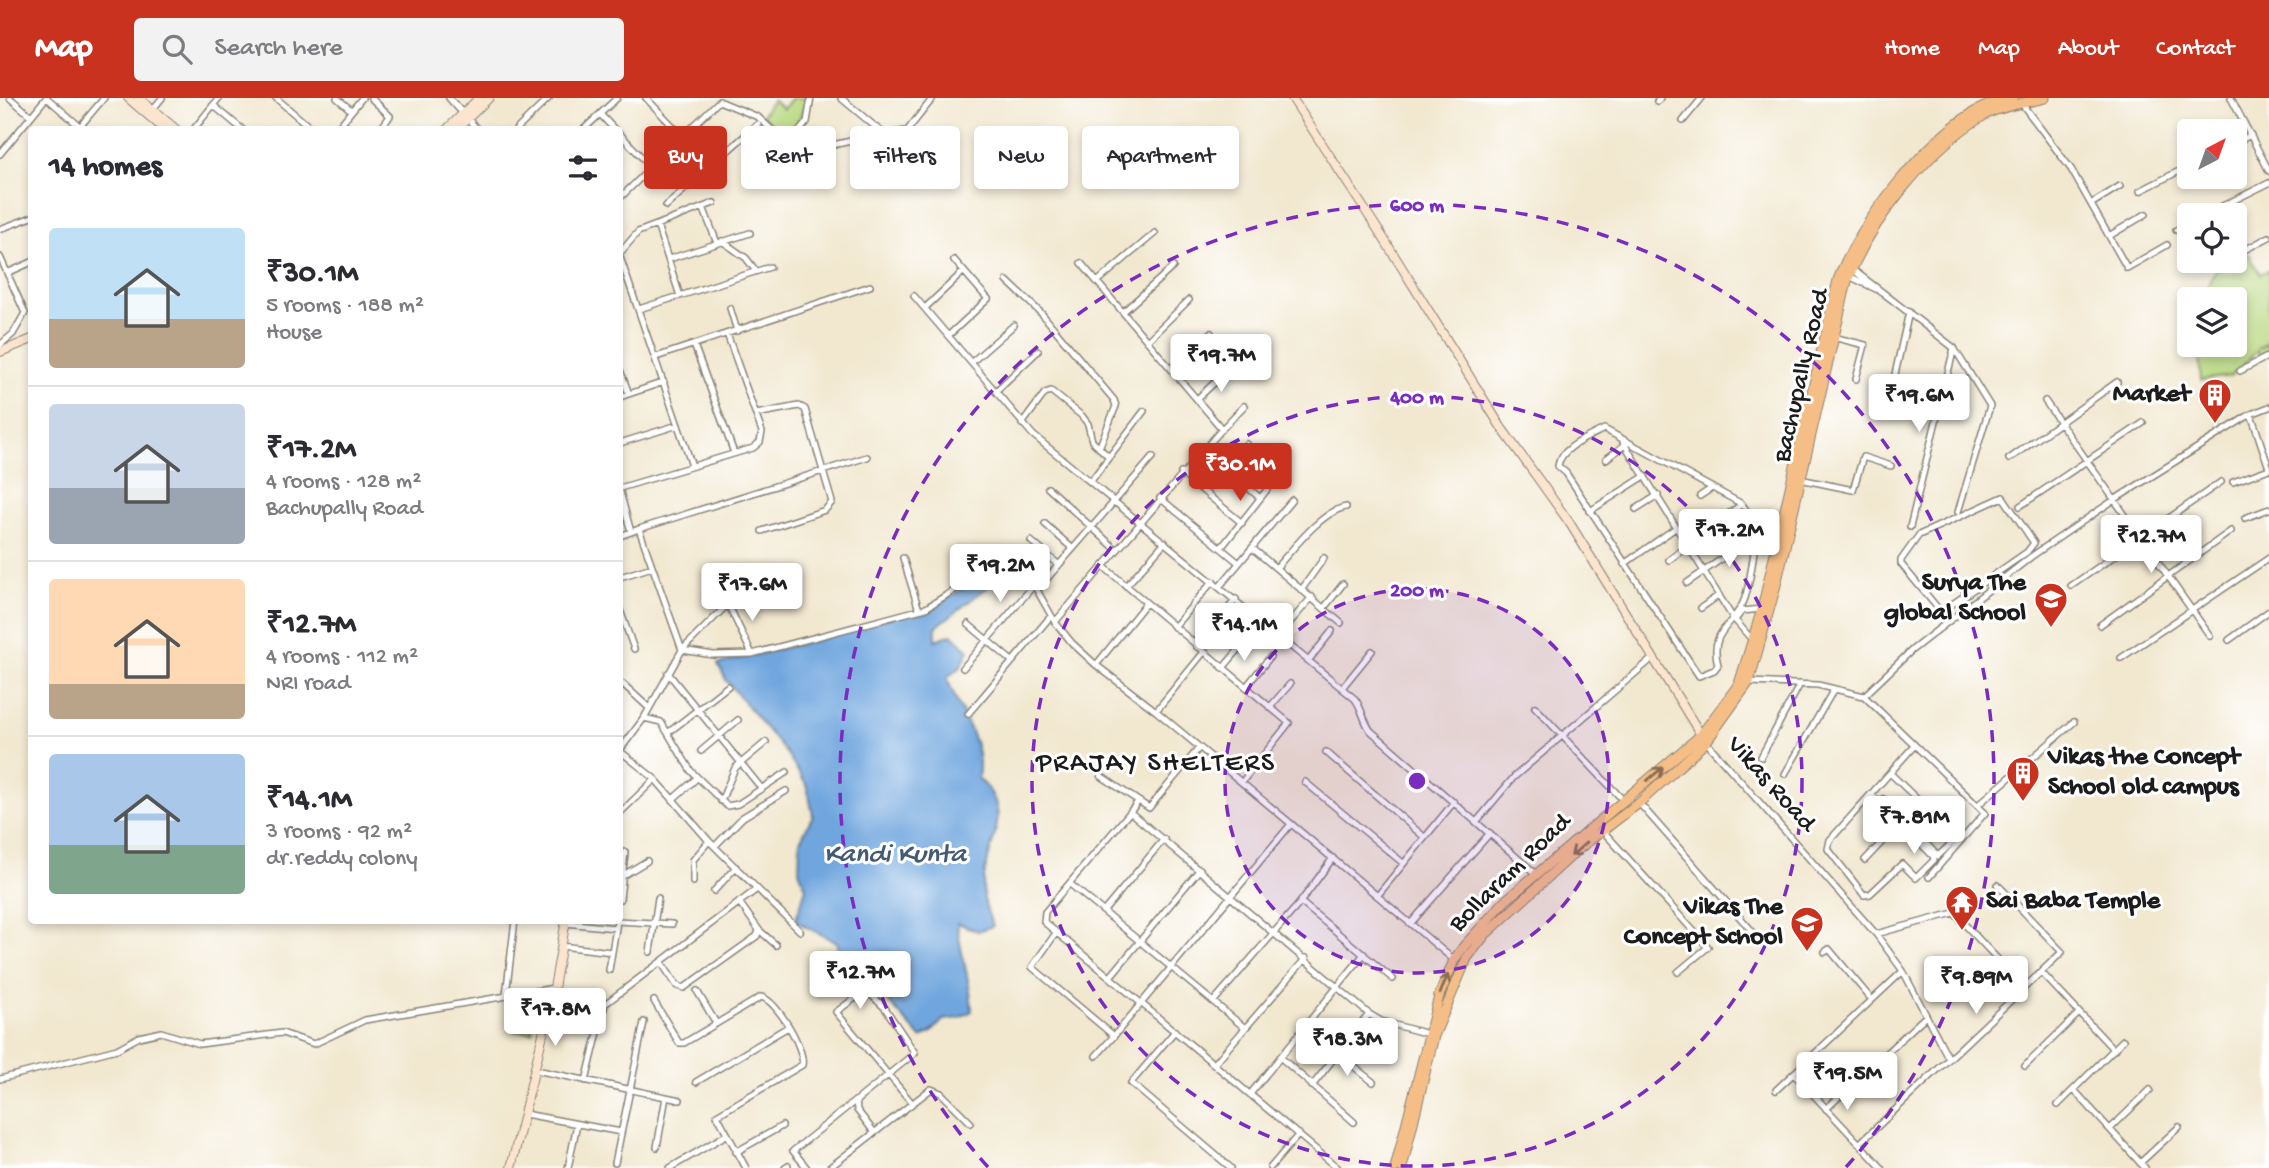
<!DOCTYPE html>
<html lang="en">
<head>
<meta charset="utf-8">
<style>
	:root { --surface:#fff; --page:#f2f2f3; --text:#2b2b33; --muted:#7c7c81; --line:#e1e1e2; --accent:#c8321e }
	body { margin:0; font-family:"Gochi Hand",sans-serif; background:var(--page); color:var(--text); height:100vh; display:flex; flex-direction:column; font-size:26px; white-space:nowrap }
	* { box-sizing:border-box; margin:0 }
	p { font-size:23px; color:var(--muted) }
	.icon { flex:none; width:38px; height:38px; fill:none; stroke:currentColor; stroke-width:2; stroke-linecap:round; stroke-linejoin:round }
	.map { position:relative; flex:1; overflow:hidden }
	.sheet { position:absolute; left:28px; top:28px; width:595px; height:798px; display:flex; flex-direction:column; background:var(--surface); border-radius:7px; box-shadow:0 4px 10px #0003 }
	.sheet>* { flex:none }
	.guide { position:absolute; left:644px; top:28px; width:665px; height:63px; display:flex; gap:14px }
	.needle { width:46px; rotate:41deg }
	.controls { position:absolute; left:2177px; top:21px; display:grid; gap:14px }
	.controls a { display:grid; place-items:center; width:70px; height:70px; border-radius:7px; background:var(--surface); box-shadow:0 4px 10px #0003; font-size:35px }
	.price { position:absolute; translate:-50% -60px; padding:0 16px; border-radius:7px; background:#fff; color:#222; font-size:23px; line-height:46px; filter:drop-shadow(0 2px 4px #0008) }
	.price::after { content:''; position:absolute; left:50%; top:42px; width:21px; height:16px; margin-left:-10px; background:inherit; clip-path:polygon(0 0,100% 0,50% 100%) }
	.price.current { background:var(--accent); color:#fff }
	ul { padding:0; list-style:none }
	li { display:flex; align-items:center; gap:21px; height:175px; padding:0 21px }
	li+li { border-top:2px solid var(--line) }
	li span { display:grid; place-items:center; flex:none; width:196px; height:140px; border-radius:7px; color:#555 }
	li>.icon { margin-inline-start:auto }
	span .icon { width:84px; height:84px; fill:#fffc; stroke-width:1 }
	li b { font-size:30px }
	h2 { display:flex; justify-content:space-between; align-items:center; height:84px; padding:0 21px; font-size:30px }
	.pill { padding:0 24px; border-radius:7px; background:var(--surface); box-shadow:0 4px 10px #0003; font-size:24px; line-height:63px }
	.pill.current { background:var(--accent); color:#fff }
	header { display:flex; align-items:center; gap:42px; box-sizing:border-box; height:98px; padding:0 35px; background:var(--accent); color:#fff }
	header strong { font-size:33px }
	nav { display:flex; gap:38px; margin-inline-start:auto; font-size:24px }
	.search { width:490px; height:63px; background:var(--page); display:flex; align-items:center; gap:18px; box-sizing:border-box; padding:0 24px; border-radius:7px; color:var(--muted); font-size:26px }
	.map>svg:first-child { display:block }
</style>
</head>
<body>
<header>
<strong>Map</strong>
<div class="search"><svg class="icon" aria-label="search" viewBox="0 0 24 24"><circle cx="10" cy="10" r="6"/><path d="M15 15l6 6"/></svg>Search here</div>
<nav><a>Home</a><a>Map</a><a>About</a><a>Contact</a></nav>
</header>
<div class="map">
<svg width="2269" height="1070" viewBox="0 0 2269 1070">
	<rect width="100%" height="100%" fill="#fff"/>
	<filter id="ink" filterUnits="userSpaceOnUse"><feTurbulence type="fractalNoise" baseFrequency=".0143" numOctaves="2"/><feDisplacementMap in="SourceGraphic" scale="14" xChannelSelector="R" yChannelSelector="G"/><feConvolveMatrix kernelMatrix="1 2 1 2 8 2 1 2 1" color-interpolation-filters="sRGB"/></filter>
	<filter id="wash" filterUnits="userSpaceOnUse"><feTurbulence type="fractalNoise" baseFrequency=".00686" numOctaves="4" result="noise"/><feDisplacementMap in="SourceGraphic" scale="28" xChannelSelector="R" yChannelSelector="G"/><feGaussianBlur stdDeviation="1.57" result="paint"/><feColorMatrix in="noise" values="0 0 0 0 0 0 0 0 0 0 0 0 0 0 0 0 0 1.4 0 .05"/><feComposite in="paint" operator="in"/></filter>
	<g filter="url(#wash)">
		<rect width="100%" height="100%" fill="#f2e8d0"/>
		<path fill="#b7d77e" stroke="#6a7a4d" stroke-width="2" d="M792,0h14c0,12 -8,18 -9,29l-11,10 -24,-22 11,-15 10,9z
			M2248,155l12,21 9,-4v71l-11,8 11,-5v8l-8,4 -4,-5 -26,25 -30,4 -3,-35h37v-46l-32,-2 12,-26z
			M516,909l17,1 -1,24 -17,-1z"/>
		<path fill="#70a6de" stroke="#46617d" stroke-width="2" d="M974,482l19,3 -57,44v13l16,-6 17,16 -9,18 -13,9c10,34 38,64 31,101 37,33 11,61 6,100 -3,18 2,32 9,48l-15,5 -21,-8c3,30 14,58 15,88l-13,7 -16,2 -11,12 -11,6 -50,-56 -29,8 -20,-18 15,-12 1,-17 -43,-22 11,-33 -7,-18 1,-29 13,-26 -6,-29 -20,-32 -61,-74 -8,-16 118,-29 60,-20 31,-2z"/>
	</g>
	<g filter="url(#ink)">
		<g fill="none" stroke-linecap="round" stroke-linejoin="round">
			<defs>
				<path id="street" d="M10,0l21,18
					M47,0l37,32
					M276,0l37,32
					M337,0l14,12
					M371,0l19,18 -10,14
					M449,0l29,32
					M646,0l65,68
					M841,0l43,36 23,-3 26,-33
					M2231,0l38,73
					M1657,4l3,-4
					M2022,6l49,65 56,99 40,-23
					M213,7l30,25
					M153,11l9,-11
					M600,16l15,16
					M1683,23l19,-23
					M77,32l27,-32
					M193,32l26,-32
					M336,32l26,-32
					M516,32l33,-32
					M583,32l34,-32
					M620,36l32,34
					M791,43l18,9 75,-16
					M2235,45l16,-8
					M0,56l46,-56
					M2140,93l49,-25
					M620,100l99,-97 39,16 26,24h7l16,-19 4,-24
					M2091,106l29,-18
					M666,108l92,-82
					M703,109l14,36
					M2204,117l65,-32
					M657,127l23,71
					M0,131l32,-12
					M2176,132l13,-7
					M2109,138l37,-22
					M722,143l24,17 10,13
					M620,155l18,-21 76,-29
					M2235,157l34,-18
					M0,159l25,56 -12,21 -13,11
					M620,159l72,209
					M669,161l81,-26
					M2211,169l11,-6
					M7,175l25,-11
					M1849,178l33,16 -30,-23
					M1007,183l35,33 72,86 2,6 -17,42
					M1097,184l58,-49
					M1882,194l72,56 36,58 -32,106
					M914,198l119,139 322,264c8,11 8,22 16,32l165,143
					M730,210l7,23
					M925,210l39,-37
					M639,211l131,-42
					M1123,214l50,-45
					M949,237l39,-36 -34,-39
					M1833,239l32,8 -9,34
					M1147,243l42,-41
					M694,247l40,108
					M656,259l214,-71
					M973,263l41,-36
					M620,272l9,24
					M1172,272l39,-37
					M2240,273l29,-15
					M997,292l41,-39
					M620,299l44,-15
					M1197,301l31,-29
					M1889,303l20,-89
					M2045,303l165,235
					M756,316l43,-8 6,3 27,93 -7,8 -63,21
					M2251,316l18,54
					M1022,326l23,-31 6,-2 31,25 6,8 4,17 17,16 -18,24
					M1222,331l22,-23
					M1604,331l138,75 15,23c-3,23 -5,49 -12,71 -9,28 -37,31 -27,67l-4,5 -15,6 -133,-203 -8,-7c2,-18 31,-29 46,-37z
					M1623,344l110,176
					M620,345l58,-18
					M1109,359l35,-46
					M1606,361l19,-14
					M2009,361l108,-77
					M1230,374l30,26
					M1181,375l61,50
					M1800,381l53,11 10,-33 28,9
					M2233,384l36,-13
					M620,390l133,-40 7,-6 2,-10 -35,-98
					M1048,390l69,62
					M620,394l11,40
					M1700,398l12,-8
					M2003,399l31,46 -7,9 -86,60 -40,-48v-4l18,-25z
					M1160,400l79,65
					M2020,408l123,-83
					M1636,411l22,-14
					M1590,413l55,-35
					M1727,417l15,-11
					M2245,420l24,-9
					M1045,426l28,25
					M1910,429l44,-179
					M639,431l228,-72
					M620,438l19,-7 43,121 -38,68 -24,32
					M1031,443l28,24
					M1221,450l60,-76 -35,-28
					M1252,450l89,75
					M903,460l16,52
					M1669,462l20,-15
					M1624,466l53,-37
					M1103,468l186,157 -47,59
					M1276,470c17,-19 46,-57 70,-61
					M620,479l32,-10
					M1687,485l69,-48
					M1126,488l39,-44
					M1220,488l72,-86
					M2071,488l150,-104
					M1302,491l22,-31
					M1037,492l116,-133
					M728,506l24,50
					M1324,510l19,-24
					M1701,510l18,-13
					M620,512l14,39
					M1055,524l167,-193 -141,-166
					M968,526l44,37
					M2100,527l131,-94
					M1174,529l39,-46
					M1279,537l33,-38
					M2229,542l40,-29
					M1753,543l-18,-21 7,-9 20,-2
					M1197,549l39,-48
					M682,552l31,5 39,-1 174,-46 46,-29 39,-5 12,2 11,9 21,37 17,21 24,22 60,46 298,249
					M682,552l57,-57
					M2121,560l148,-100
					M1309,562l23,-29
					M1096,567l50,-62
					M963,570l71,-83
					M1223,570l23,-27
					M668,575l94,116
					M1750,584l68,3 46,11
					M623,586l26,24
					M1246,589l24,-30
					M1342,590l30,-37
					M1864,598l48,-46 120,-94 82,-56 137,-86 18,-7
					M1864,598l121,117 -56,64
					M1270,609l20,-23
					M1535,609l88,93
					M1156,613l48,-59
					M968,616l83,-98
					M644,620l17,4 30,49 36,35 11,-2 49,-32
					M669,634l59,-46
					M1706,644l170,192 27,37 46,88
					M620,653l35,28 54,62 91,90
					M701,653l37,-31
					M1326,654l97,84
					M1761,659l39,-73
					M1785,676l49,-85
					M1101,678l48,32 50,-60
					M1305,684l98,81
					M1871,696l62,62 1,4 -18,18 -14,-14 -32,30 -6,1 -36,-46 2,-9 84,-94
					M673,701l24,-21
					M1883,701l55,57 17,-16 1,-3 -66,-64
					M721,703l14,-33 31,-26
					M1137,705l-7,9 239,202 12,7 47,13
					M1639,705l113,128
					M1979,706l95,-82
					M1130,714l-85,100 -1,10 294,246
					M620,715l35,-34
					M1477,723l37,-44 139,-119
					M1603,733l105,116 -30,25
					M715,748l28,-29 43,-26
					M1865,762l35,-37
					M622,778l25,-15
					M693,784v-22l16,-19
					M1070,786l175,144
					M714,793l22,-24
					M1378,797l76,-93
					M620,801l5,-47
					M1299,806l34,-46
					M1104,813l60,-72
					M617,823l55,3
					M565,825l51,5 1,-8
					M1411,825l79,-90
					M759,832l17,15
					M1056,835l-24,34 82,69 177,-212
					M1876,836l78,-21 70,74
					M561,848l51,6
					M650,854l8,-54
					M1825,854l4,-3 43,51
					M661,864l16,24 7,2 73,-52 2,-6 -20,-28
					M609,872l7,-42
					M2041,874l73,78
					M1110,879l90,-108
					M697,893l19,32
					M506,897l9,-75
					M654,903l25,42h5l77,-46c15,2 45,53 41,68l-85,50 29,53
					M1213,904l86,-98h4l90,75
					M1175,933l-44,52 100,85
					M1337,955l36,29
					M1096,958l18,-20
					M1280,959l74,65
					M1215,965l91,-105
					M2025,968l54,-53
					M536,972l144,30
					M1794,976l88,94
					M0,981l117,-30 22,-12 22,-5 39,12 82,-11 32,11 51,-24 189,-32
					M586,983l19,-77 152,-115
					M696,984l92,-55
					M1312,988l57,-72
					M1776,992l127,-119
					M2074,992l71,78
					M1251,995l113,-139
					M2058,1007l65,-65
					M1826,1011l100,-93
					M525,1016l96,18
					M2110,1031l40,-39
					M874,1034l-17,-22 -1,-9 59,-48 -30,-45 -19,-18 -30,22 76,91
					M1859,1046l203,-192 -64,-67
					M657,1049l9,-50
					M736,1054l46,-26
					M615,1065l29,-141
					M2140,1065l39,-36
					M568,1070l9,-44
					M670,1070l56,-33
					M785,1070l3,-2
					M807,1070l-14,-17 62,-50
					M829,1070l102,-79 10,4 30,30
					M1270,1070l29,-34"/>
				<path id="secondary" d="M128,0l37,32
					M139,0l38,32
					M1292,0l92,141 117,188 68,95 132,213
					M446,32l33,-32
					M456,32l33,-32
					M0,254l32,-13
					M511,1070l43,-180 12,-68"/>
				<path id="primary" d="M1395,1070l44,-172 15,-36 10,-14 42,-46 195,-165 38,-51 23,-75 76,-329c19,-54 92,-147 144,-172 10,-5 22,-7 31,-10
					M1402,1070l32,-132 33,-78 18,-23 96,-88 58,-44 67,-61 43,-60 26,-93 72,-308c23,-59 80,-132 136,-165 17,-10 43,-13 62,-18"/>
			</defs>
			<use href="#street" stroke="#878276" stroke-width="8"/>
			<use href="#secondary" stroke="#878276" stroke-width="10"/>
			<use href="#primary" stroke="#878276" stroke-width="11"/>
			<use href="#street" stroke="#fff" stroke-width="5"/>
			<use href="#secondary" stroke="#fbe5cf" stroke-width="8"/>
			<use href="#primary" stroke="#f6be87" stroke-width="9"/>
		</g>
		<defs><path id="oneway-shaft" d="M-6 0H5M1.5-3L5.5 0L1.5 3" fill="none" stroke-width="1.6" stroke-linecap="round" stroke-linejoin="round" transform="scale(1.75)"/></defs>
		<g stroke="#896d52">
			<use href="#oneway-shaft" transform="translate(1655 676) rotate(-40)"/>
			<use href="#oneway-shaft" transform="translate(1579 751) rotate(139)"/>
			<use href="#oneway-shaft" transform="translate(1444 886) rotate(-68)"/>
		</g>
	</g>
	<circle cx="1417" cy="683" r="192" fill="#7b2cbf" fill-opacity=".12"/>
	<g fill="none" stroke="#7b2cbf" stroke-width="3.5" stroke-dasharray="12 9">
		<circle cx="1417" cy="683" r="192"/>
		<circle cx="1417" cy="683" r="385"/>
		<path d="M988 1069A577 577 0 1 1 1846 1069"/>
	</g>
	<defs>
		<symbol id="building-pin" viewBox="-11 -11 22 30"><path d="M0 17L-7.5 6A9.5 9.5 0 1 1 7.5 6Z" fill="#c8321e" stroke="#fff"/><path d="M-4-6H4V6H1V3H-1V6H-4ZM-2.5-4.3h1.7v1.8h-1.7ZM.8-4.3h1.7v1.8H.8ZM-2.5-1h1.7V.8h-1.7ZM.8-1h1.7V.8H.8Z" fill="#fff"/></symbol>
		<symbol id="school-pin" viewBox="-11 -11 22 30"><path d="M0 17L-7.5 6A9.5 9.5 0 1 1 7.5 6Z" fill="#c8321e" stroke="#fff"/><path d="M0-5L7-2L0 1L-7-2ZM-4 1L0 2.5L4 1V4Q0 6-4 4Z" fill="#fff"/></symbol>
		<symbol id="temple-pin" viewBox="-11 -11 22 30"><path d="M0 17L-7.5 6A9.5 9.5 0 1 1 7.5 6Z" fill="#c8321e" stroke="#fff"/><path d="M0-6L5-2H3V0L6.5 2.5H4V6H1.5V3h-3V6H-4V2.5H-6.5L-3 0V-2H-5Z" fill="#fff"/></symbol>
	</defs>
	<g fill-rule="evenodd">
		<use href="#building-pin" x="2196" y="278" width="38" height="52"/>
		<use href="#school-pin" x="2032" y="482" width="38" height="52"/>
		<use href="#building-pin" x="2004" y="656" width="38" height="52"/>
		<use href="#temple-pin" x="1943" y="785" width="38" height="52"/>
		<use href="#school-pin" x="1788" y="806" width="38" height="52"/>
	</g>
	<g text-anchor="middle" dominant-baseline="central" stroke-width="6" stroke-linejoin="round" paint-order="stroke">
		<g font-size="26" fill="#1c1c1c" stroke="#fff">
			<text transform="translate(1803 278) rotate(-77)">Bachupally Road</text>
			<text transform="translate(1770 687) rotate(48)">Vikas Road</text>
			<text transform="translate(1511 776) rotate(-44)">Bollaram Road</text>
		</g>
		<g font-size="26" font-weight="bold" fill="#1c1c1c" stroke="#fff" text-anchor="end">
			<text x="2190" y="297">Market</text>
			<text x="2026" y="486">Surya The<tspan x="2026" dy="30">global School</tspan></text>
			<text x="2048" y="660" text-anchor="start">Vikas the Concept<tspan x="2048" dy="30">School old campus</tspan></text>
			<text x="1986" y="804" text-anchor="start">Sai Baba Temple</text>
			<text x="1783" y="810">Vikas The<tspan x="1783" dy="30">Concept School</tspan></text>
		</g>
		<g font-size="28" letter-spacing="2" fill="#1c1c1c" stroke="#fff">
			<text x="1156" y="666">PRAJAY SHELTERS</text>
		</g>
		<g font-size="28" font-style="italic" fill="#425a73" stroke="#fff">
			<text x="895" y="757">Kandi Kunta</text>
		</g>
	</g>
	<circle cx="1417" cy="683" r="10" fill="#7b2cbf" stroke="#fff" stroke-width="3.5"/>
	<g font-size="21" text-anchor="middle" font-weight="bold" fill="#7b2cbf" stroke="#fff" stroke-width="6" stroke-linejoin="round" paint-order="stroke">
		<text x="1417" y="113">600 m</text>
		<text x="1417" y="305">400 m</text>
		<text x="1417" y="498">200 m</text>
	</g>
</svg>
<div class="controls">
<a><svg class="needle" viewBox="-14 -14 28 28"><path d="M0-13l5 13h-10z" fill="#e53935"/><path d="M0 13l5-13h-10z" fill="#7c7c81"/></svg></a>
<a><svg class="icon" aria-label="locate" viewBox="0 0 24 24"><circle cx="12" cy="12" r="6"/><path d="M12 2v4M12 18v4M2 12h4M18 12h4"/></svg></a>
<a><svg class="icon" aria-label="layers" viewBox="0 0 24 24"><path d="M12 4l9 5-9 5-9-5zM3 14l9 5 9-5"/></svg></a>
</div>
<b class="price" style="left:1221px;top:296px">₹19.7M</b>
<b class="price" style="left:1919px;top:336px">₹19.6M</b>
<b class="price current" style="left:1240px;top:405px">₹30.1M</b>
<b class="price" style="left:1729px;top:471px">₹17.2M</b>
<b class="price" style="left:2151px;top:477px">₹12.7M</b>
<b class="price" style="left:1000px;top:506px">₹19.2M</b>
<b class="price" style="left:752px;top:525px">₹17.6M</b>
<b class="price" style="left:1244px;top:565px">₹14.1M</b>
<b class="price" style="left:1914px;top:758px">₹7.81M</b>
<b class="price" style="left:860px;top:913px">₹12.7M</b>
<b class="price" style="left:1976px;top:918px">₹9.89M</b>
<b class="price" style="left:555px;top:950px">₹17.8M</b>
<b class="price" style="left:1347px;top:980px">₹18.3M</b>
<b class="price" style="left:1847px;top:1014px">₹19.5M</b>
<div class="guide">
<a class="pill current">Buy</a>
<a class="pill">Rent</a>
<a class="pill">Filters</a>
<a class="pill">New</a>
<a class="pill">Apartment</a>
</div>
<section class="sheet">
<h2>14 homes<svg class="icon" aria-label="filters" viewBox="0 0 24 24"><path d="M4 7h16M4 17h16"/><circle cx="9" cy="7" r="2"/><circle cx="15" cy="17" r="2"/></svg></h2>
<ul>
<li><span style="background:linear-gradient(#bfe0f5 65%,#b9a48a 0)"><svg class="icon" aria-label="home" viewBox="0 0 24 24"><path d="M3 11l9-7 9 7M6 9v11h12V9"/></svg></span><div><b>₹30.1M</b><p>5 rooms · 188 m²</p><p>House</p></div></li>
<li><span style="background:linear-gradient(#c9d6e8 60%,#9aa5b1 0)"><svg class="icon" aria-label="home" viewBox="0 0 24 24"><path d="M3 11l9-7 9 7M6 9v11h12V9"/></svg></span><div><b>₹17.2M</b><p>4 rooms · 128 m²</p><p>Bachupally Road</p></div></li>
<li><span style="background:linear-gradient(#ffd9b3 75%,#b9a48a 0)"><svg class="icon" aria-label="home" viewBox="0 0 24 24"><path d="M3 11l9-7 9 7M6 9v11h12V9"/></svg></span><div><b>₹12.7M</b><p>4 rooms · 112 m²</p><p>NRI road</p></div></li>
<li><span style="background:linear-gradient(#a9c7e8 65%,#7fa58c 0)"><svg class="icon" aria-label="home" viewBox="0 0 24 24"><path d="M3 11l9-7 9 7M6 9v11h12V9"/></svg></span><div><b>₹14.1M</b><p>3 rooms · 92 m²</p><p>dr.reddy colony</p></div></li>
</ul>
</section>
</div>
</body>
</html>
